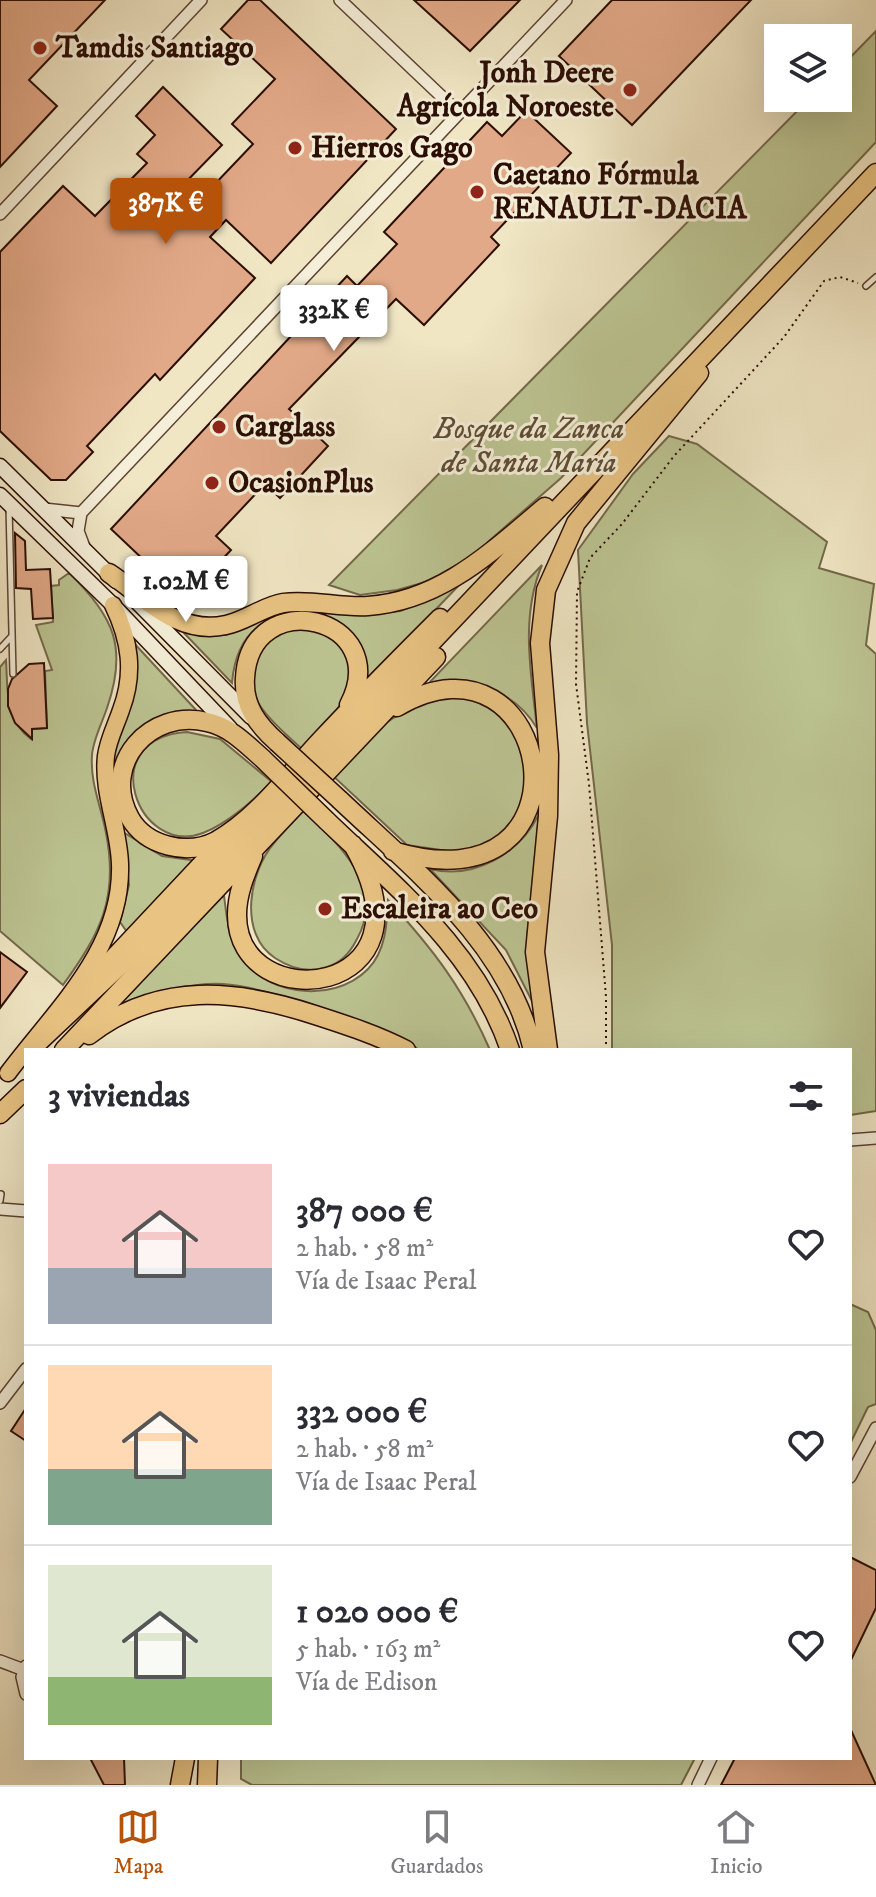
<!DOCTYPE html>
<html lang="es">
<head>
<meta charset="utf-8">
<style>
	:root { --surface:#fff; --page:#f7f7f7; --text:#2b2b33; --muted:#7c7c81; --line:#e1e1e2; --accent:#b45309 }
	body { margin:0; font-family:"IM FELL DW Pica",serif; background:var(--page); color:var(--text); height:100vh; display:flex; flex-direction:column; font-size:30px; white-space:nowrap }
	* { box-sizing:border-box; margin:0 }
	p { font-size:26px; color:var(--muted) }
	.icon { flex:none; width:44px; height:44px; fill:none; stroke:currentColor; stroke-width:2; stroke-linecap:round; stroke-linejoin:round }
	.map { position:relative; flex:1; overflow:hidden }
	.side { position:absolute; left:24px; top:1048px; width:828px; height:712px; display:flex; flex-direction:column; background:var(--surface); border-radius:0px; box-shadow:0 8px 32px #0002 }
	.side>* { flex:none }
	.fabs { position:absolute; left:764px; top:24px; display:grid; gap:16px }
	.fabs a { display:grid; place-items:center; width:88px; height:88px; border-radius:0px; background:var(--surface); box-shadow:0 8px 32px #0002; font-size:40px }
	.price { position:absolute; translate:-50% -68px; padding:0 18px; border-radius:8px; background:#fff; color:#222; font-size:26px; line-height:52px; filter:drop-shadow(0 2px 4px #0008) }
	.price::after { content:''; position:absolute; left:50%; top:48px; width:24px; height:18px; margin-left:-12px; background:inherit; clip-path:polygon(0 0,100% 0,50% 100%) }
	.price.selected { background:var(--accent); color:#fff }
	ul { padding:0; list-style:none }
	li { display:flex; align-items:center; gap:24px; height:200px; padding:0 24px }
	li+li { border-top:2px solid var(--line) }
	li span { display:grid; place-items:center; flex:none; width:224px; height:160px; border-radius:0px; color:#555 }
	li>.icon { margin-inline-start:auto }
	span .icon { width:96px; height:96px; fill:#fffc; stroke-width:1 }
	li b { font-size:34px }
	h2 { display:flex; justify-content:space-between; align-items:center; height:96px; padding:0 24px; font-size:34px }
	.menu { display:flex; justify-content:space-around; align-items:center; height:112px; border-top:2px solid var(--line); background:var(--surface); font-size:22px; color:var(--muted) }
	.menu a { display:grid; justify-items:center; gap:4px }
	.menu .selected { color:var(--accent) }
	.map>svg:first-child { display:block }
</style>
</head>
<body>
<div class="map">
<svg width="876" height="1785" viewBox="0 0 876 1785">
	<rect width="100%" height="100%" fill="#f0e6c4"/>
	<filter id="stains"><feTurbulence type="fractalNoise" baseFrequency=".0025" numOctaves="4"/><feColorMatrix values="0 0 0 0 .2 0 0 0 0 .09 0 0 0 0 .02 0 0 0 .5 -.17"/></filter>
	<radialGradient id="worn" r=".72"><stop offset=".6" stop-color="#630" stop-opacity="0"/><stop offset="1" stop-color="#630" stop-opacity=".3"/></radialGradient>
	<path fill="#bcc492" stroke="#73684a" stroke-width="2" d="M876,31v111l-315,336 -89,78 -39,24 -36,10 -37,5 -31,-10 481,-487h28v-28z
		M669,436l28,8 130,98 -8,26 55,16 -8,61 10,9v457l-26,4v-65h-238v-105l-25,-222 -9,-173 55,-76z
		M542,565c-22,52 -11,109 -5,163 -25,-40 -64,-50 -110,-43z
		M69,573c45,43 59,75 38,135 -5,15 -14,32 -15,47 -2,28 9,51 14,78 13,65 -6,101 -43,152l-63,-54v-264l6,-7c2,30 -2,59 25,79l1,-10 15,-1 -2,-57 7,-1 -16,-45 17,-3 -2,-36 8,-1v-5z
		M465,579l-101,105 -6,-35 -66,-36c-39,6 -57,32 -60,70l-48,-50 42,2 54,-24 15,-2 65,6 40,-4 35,-13z
		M309,626c9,5 27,12 33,20 28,37 -16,78 -39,104 -23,-22 -62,-50 -51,-87 3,-9 11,-19 16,-27z
		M132,641l65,70c-42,0 -71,29 -86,66z
		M464,696c56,23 57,38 68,93l-26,42 -19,14 -26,8 -54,-8 -76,-71c43,-44 69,-73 133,-78z
		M187,732l33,7 52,43c-20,19 -43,41 -69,51 -65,25 -110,-95 -16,-101z
		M303,811c36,32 83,76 54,128 -6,12 -16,24 -30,28 -19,6 -37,1 -52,-9 -37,-24 -26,-86 -1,-115 9,-11 19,-21 29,-32z
		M539,814l-12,124 6,65 -27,-53 -76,-81c44,11 90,-16 109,-55z
		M123,832l39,24 36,5 -71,71 -7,-10 9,-37z
		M224,895c2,18 4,36 12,54 22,46 96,57 132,20 18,-18 19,-46 20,-69 45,49 75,88 102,150h-71l-13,-10c-51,-16 -133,-53 -183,-56 -37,-2 -75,12 -109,23z
		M850,1304l18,8 8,18v74l-8,3 -18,37z
		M241,1758h454l-14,27h-429l-11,-6z"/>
	<path fill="#e2a988" stroke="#2a0d03" stroke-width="2" d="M0,0h105l-76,80 28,26 -57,61z
		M248,0h12l136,129 -125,134 -45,-43 -16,17 45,41 -95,102 -5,-6 -68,72 6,6 -27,28h-15l-51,-49v-179l63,-66 32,30 52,-53 -10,-9 18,-19 -19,-19 27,-29 59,58 -45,46 16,16 60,-63 -21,-20 43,-45 -54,-50z
		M414,0h106l-50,51z
		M612,0h139l-119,125 -73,-69z
		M526,111l45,42 -80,84 8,8 -75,80 -28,-26 -107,110 39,37 -48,52 -15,-14 -49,52 15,14 -46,49 -74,-70 236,-253 10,10 40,-42 -13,-12 103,-110 15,14z
		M15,533l10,8 1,29 24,-1 3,49 -20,1 -2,-30 -15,-1z
		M44,663l3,65 -15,1v10l-17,-16 -7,-17v-17l4,-10 17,-15z
		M0,952l27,20 -27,36z
		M26,1408v33l-15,-10z
		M850,1557l26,13v38l-26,54z
		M850,1728l26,57h-155l14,-27h115z
		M90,1758h34l1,27h-21z"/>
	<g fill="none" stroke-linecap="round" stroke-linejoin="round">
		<defs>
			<path id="service" d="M866,286l10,-9
				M9,507l4,167
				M0,649l12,-13
				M0,1201l1,-7"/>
			<path id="minor" d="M340,0l119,113
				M0,214l201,-214
				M44,509l37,4 -3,18 6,16
				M81,513l485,-513
				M850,1140l26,-2
				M0,1209l26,2
				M0,1403l26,-34
				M850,1477l26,-49
				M0,1661l24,9
				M26,1666l-4,11 4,17
				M698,1785l13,-27"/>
			<path id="secondary" d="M0,466l116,115
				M0,495l113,110 117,123
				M136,601l115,116"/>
			<path id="primary" d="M87,985l140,-149
				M38,1044l124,-117
				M8,1073c47,-63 115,-124 112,-209 -1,-36 -18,-72 -14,-108 2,-16 10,-31 15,-46 14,-37 9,-70 -8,-105"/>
			<path id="trunk" d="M109,573c36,24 69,63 117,52 20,-4 38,-19 57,-22 29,-4 57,5 85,3 73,-5 123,-54 177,-99
				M277,742c-19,-17 -34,-36 -32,-64 5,-95 150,-62 104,27
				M262,758c-17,-15 -32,-31 -55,-36 -57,-14 -107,42 -77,96 16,28 57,38 86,23 41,-23 73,-67 105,-101 39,-42 79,-82 119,-122
				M340,800c75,71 169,144 193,250
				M327,821c72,69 150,131 183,229
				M393,851c210,63 162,-237 4,-144
				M253,856c-8,19 -16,38 -16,59 0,104 205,84 116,-70
				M162,927l714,-754
				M89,1035c70,-54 147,-46 226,-20 31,10 62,20 91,35
				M64,1050l372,-393
				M548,1050l-13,-98 13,-136 1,-61 -9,-112 6,-53 30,-67 123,-150
				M0,1114l26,-25
				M180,1785l5,-27
				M207,1785l1,-27"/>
		</defs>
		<use href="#service" stroke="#5c4333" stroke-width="8"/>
		<use href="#minor" stroke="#5c4333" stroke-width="14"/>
		<use href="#secondary" stroke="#2a0d03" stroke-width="17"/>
		<use href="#primary" stroke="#2a0d03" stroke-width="19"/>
		<use href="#trunk" stroke="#2a0d03" stroke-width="21"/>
		<path stroke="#2a0d03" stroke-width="2" stroke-dasharray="2 4" stroke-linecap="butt" d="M606,1050v-53l-17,-213 -13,-100 1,-92 13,-34 32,-34 52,-68 110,-119 40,-56 16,-4 18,6"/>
		<use href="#service" stroke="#f5efd9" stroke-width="5"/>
		<use href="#minor" stroke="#f5efd9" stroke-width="11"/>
		<use href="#secondary" stroke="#f5efd9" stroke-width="14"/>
		<use href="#primary" stroke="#e8c382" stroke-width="16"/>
		<use href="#trunk" stroke="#e8c382" stroke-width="18"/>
		<defs>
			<path id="trunk-bridge" d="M277,742l63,58
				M262,758l65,63"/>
		</defs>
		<use href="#trunk-bridge" stroke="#2a0d03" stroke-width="21" stroke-linecap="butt"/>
		<use href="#trunk-bridge" stroke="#e8c382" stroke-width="18"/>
	</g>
	<g fill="#8f2418" stroke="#f5efd9" stroke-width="3">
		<circle cx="40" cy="48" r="8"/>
		<circle cx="630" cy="90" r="8"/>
		<circle cx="295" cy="148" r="8"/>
		<circle cx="477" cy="192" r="8"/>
		<circle cx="219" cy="427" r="8"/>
		<circle cx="212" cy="483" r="8"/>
		<circle cx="325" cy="909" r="8"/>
	</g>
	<g text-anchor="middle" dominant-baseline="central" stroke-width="6" stroke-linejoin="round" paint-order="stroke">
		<g font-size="30" font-weight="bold" fill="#2a0d03" stroke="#f5efd9" text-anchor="start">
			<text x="56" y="48">Tamdis Santiago</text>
			<text x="614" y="73" text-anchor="end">Jonh Deere<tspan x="614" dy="34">Agrícola Noroeste</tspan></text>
			<text x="311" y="148">Hierros Gago</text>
			<text x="493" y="175">Caetano Fórmula<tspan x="493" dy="34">RENAULT-DACIA</tspan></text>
			<text x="235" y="427">Carglass</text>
			<text x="228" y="483">OcasionPlus</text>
			<text x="341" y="909">Escaleira ao Ceo</text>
		</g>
		<g font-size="30" font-style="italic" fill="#5d4d35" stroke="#f5efd9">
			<text x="529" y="429">Bosque da Zanca<tspan x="529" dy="34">de Santa María</tspan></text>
		</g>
	</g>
	<rect width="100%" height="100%" filter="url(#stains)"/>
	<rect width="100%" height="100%" fill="url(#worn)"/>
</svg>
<div class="fabs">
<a><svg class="icon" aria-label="layers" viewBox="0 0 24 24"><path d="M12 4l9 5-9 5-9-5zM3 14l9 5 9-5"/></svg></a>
</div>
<b class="price selected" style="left:166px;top:246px">387K €</b>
<b class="price" style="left:334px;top:353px">332K €</b>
<b class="price" style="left:186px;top:624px">1.02M €</b>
<section class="side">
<h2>3 viviendas<svg class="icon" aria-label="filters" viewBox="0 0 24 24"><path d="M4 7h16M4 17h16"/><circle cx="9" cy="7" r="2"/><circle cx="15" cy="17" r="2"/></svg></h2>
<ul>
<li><span style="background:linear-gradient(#f6c9c9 65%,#9aa5b1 0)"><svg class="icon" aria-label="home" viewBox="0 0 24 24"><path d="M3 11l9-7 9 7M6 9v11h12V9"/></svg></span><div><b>387 000 €</b><p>2 hab. · 58 m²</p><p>Vía de Isaac Peral</p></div><svg class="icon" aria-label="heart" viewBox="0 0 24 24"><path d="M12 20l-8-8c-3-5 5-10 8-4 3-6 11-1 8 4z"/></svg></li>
<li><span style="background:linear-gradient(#ffd9b3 65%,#7fa58c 0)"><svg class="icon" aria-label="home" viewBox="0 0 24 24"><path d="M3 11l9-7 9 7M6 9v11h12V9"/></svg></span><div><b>332 000 €</b><p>2 hab. · 58 m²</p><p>Vía de Isaac Peral</p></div><svg class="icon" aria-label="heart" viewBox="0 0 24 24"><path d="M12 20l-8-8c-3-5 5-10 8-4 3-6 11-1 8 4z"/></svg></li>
<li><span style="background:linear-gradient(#dfe7d0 70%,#8fb573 0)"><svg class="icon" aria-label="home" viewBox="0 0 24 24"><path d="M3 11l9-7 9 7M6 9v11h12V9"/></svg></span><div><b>1 020 000 €</b><p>5 hab. · 163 m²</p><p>Vía de Edison</p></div><svg class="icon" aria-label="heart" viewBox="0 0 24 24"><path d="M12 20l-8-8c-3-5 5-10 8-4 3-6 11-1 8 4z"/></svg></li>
</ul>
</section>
</div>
<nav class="menu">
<a class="selected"><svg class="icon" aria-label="map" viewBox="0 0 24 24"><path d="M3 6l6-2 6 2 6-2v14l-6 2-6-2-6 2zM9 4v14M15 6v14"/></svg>Mapa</a>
<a><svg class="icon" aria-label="saved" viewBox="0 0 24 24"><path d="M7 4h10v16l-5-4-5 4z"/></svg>Guardados</a>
<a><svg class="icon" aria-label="home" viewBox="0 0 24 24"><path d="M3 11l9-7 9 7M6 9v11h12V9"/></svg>Inicio</a>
</nav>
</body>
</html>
